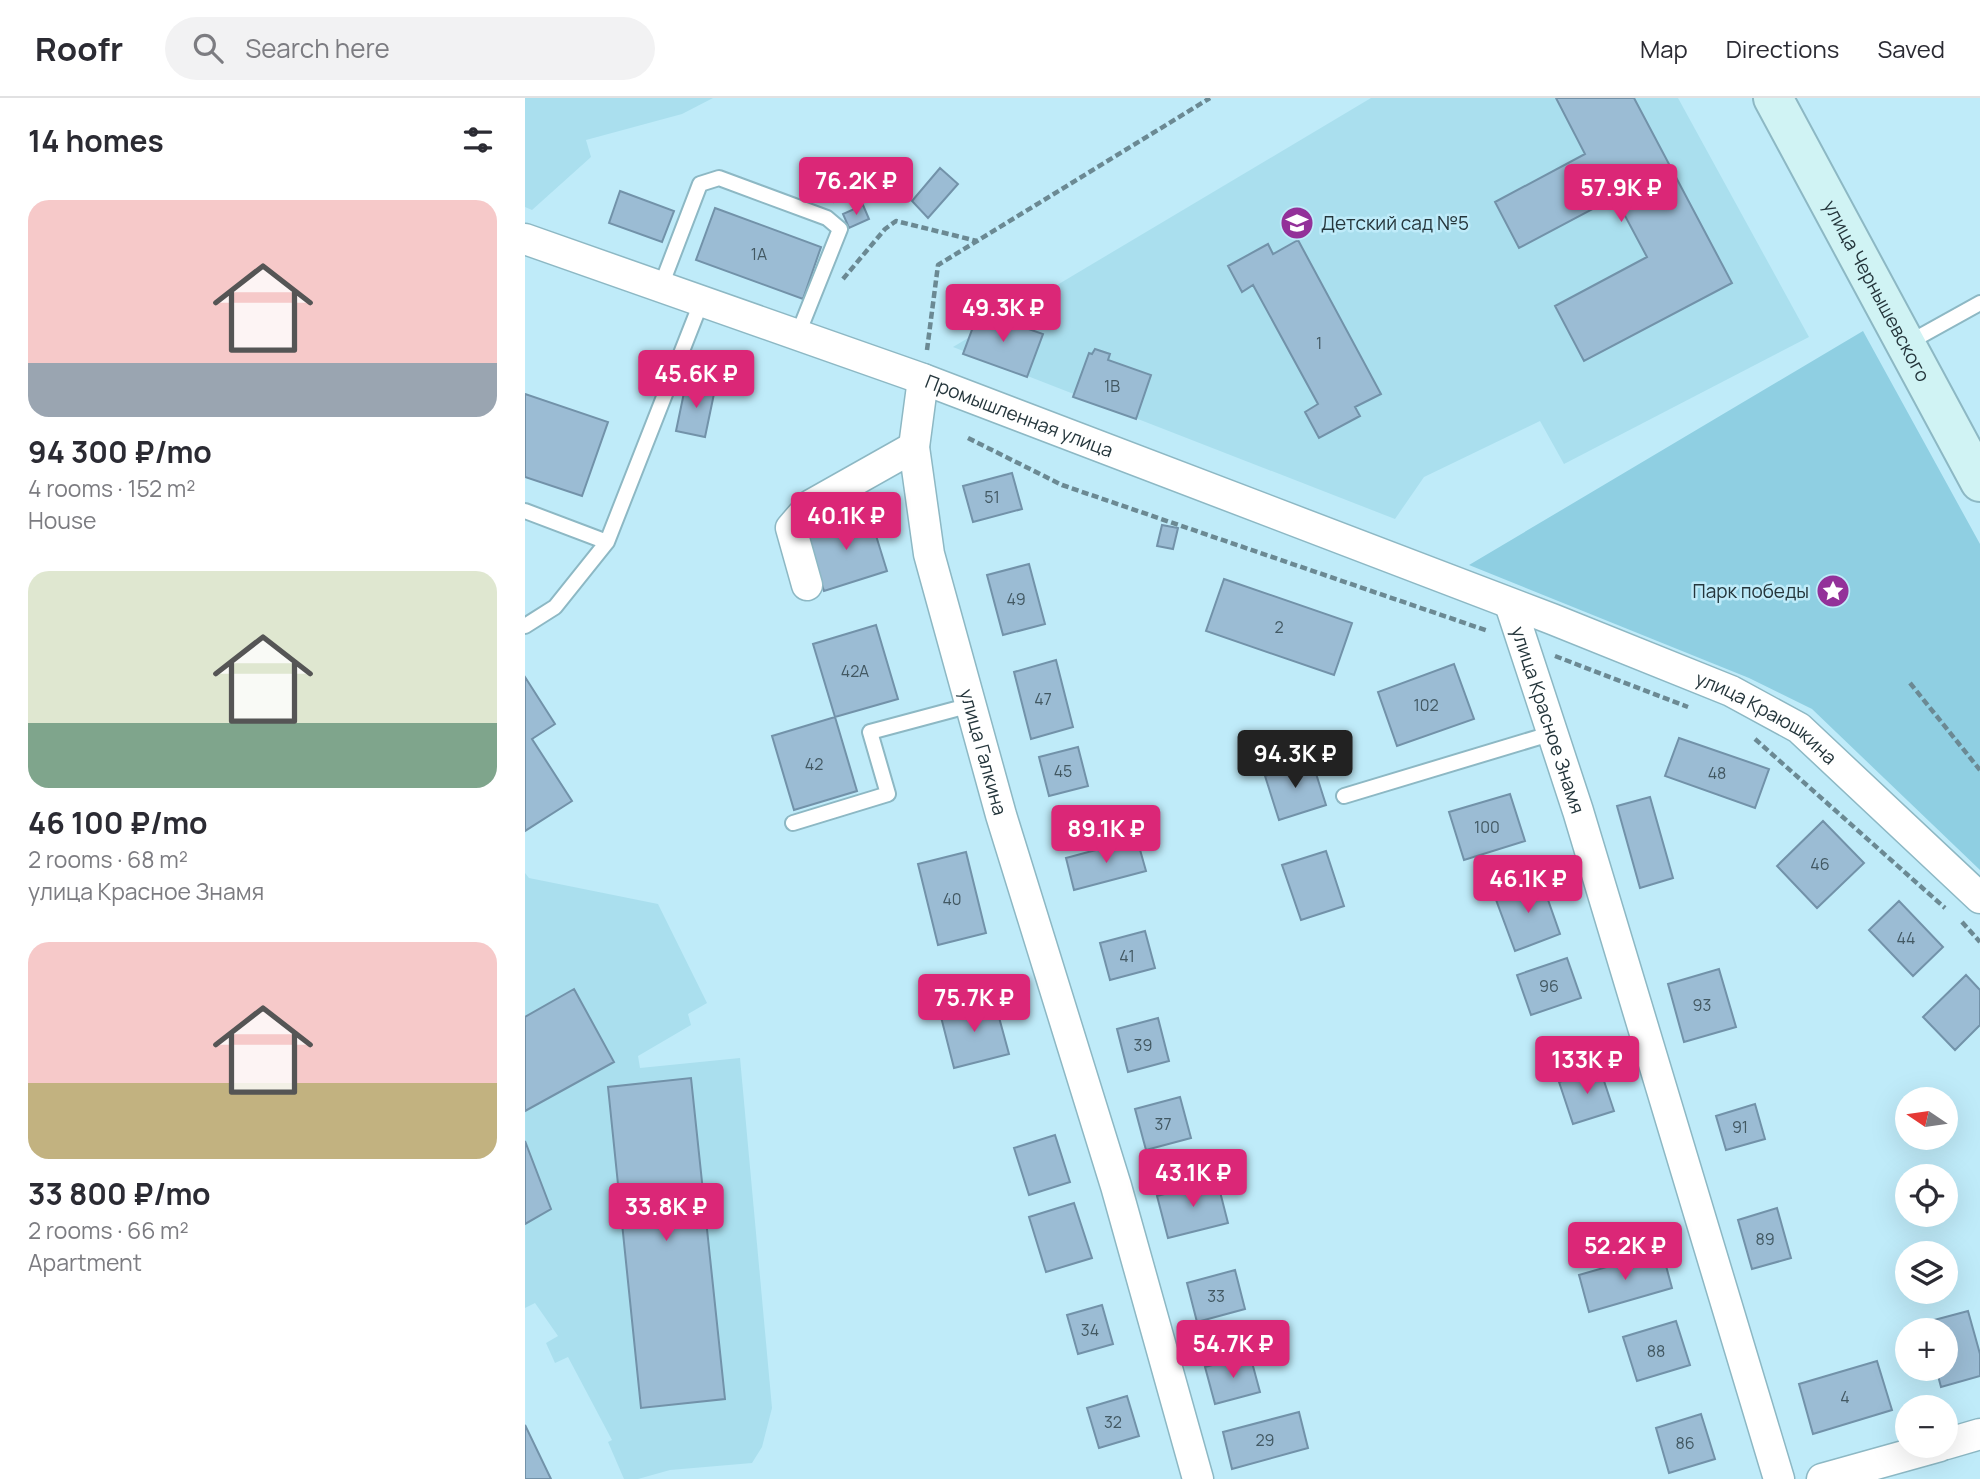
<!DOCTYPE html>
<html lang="en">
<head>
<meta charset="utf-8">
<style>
	:root { --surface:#fff; --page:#f2f2f3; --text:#2b2b33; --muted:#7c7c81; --line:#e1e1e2; --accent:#db2777 }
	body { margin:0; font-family:Manrope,sans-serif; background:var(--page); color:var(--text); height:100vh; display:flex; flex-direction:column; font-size:26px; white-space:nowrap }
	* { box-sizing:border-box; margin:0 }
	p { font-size:23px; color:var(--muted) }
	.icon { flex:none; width:38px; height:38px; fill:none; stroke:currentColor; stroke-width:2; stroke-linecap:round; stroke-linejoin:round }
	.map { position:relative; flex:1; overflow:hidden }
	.sheet { display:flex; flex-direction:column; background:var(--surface); width:525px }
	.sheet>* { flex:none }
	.needle { width:46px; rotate:283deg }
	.controls { position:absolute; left:1370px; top:989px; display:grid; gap:14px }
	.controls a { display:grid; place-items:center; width:63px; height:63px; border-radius:50%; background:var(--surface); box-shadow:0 7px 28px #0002; font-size:35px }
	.price { position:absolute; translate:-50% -60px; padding:0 16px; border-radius:7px; background:var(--accent); color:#fff; font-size:23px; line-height:46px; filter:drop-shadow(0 2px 4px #0008) }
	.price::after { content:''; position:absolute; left:50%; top:42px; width:21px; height:16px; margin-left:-10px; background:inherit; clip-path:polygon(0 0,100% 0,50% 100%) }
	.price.on { background:#222; color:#fff }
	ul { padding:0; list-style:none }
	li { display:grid; align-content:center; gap:14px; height:371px; padding:0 28px }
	li span { display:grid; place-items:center; height:217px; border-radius:21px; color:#555 }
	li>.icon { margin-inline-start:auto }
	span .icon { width:126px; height:126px; fill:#fffc; stroke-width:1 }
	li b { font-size:30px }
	h2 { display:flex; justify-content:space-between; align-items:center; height:84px; padding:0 28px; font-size:30px }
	header { display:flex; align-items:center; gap:42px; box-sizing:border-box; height:98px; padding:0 35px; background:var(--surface); border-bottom:2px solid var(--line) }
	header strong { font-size:33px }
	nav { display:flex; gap:38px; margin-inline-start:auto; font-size:24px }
	.search { width:490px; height:63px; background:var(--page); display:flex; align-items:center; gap:18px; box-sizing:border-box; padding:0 24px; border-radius:38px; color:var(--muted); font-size:26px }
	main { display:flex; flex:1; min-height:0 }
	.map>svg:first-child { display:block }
</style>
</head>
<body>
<header>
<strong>Roofr</strong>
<div class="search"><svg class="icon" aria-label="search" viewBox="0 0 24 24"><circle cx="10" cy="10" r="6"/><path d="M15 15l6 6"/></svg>Search here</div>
<nav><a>Map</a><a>Directions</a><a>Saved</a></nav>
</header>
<main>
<section class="sheet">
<h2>14 homes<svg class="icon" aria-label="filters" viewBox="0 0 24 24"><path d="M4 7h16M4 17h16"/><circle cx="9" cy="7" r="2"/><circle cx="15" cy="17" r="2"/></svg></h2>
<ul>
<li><span style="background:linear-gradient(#f6c9c9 75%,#9aa5b1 0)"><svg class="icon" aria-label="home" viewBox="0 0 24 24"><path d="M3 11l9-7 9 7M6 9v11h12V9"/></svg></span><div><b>94 300 ₽/mo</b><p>4 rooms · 152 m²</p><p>House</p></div></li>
<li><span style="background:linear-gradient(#dfe7d0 70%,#7fa58c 0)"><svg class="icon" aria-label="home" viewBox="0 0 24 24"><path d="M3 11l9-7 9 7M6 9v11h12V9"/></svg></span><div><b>46 100 ₽/mo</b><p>2 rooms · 68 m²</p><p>улица Красное Знамя</p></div></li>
<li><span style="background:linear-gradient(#f6c9c9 65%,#c2b280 0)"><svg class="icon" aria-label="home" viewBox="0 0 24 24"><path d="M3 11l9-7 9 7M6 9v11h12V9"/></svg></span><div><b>33 800 ₽/mo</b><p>2 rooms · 66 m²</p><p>Apartment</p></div></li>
</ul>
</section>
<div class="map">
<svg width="1455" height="1381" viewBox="0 0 1455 1381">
	<rect width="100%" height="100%" fill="#bfebf9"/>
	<path fill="#aadfee" d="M0,0h188l-31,16 -96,26 5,17 -59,53 -7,-3z
		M846,0h307l131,239 -245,127 -24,-43 -116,56 -29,42 -442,-172z
		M0,775l4,5 129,26 49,99 -19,11 3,11 -53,31 2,12 100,-10 32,350 -10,39 -10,16 -82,7 -32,9h-14l-16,-37 4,-2 -44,-83 -13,6 -9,-20 12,-7 -23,-33 -10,5z"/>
	<path fill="#8fcfe2" d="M1338,233l117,213v326l-168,-161 -63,-31 -280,-113z"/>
	<path fill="#9bbcd4" stroke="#7292a9" stroke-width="2" d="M1031,0h78l98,185 -148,78 -29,-55 92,-49 -32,-60 -96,51 -24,-46 90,-48z
		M415,70l18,16 -30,34 -16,-17z
		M322,80l8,11 -21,13 -7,-11z
		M95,93l54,20 -12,31 -53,-19z
		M338,107l6,14 -20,9 -6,-14z
		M190,110l106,39 -18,52 -107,-39z
		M773,142l83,154 -26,13 5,9 -41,22 -14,-26 13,-8 -65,-119 -11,7 -14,-26 40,-22 5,10z
		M459,211l14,6 -1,3 46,16 -16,43 -64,-23 16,-43 4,2z
		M570,251l15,5 -2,6 43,15 -15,44 -63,-22 16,-44 3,1z
		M161,285l29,6 -10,48 -29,-6z
		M0,296l83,28 -26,74 -57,-19z
		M487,375l10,36 -49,13 -10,-36z
		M344,415l18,58 -63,20 -19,-58z
		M637,427l16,3 -5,21 -16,-3z
		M504,466l16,60 -42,11 -16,-60z
		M699,481l128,44 -18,52 -128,-44z
		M351,527l22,74 -63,18 -22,-73z
		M531,562l17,67 -42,12 -17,-67z
		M929,566l20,55 -77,27 -19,-54z
		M0,579l30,47 -23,15 40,62 -47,30z
		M310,619l22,74 -63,19 -22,-74z
		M1154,640l90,31 -14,39 -90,-32z
		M553,649l10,39 -39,10 -10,-39z
		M787,663l14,44 -47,15 -14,-44z
		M985,696l15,47 -61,19 -15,-48z
		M1125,699l23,81 -33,10 -23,-82z
		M1298,723l41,42 -47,45 -40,-42z
		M612,741l9,32 -72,19 -8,-32z
		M801,753l18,55 -43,14 -19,-55z
		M441,754l20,81 -48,12 -20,-81z
		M1016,782l19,54 -45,17 -20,-54z
		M1374,803l44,46 -30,29 -44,-46z
		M620,833l10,37 -45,12 -10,-37z
		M1042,860l14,40 -50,17 -14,-40z
		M1194,871l17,58 -52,15 -16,-58z
		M1441,877l14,15v35l-25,25 -32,-33z
		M49,891l40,73 -89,49v-94z
		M469,901l15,55 -55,14 -14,-55z
		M633,920l11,43 -41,11 -11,-43z
		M1075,971l14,42 -41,13 -14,-42z
		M166,980l34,321 -84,9 -33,-321z
		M655,999l11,41 -45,12 -11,-41z
		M1230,1006l10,35 -39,11 -10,-34z
		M530,1037l15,47 -41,13 -15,-47z
		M0,1043l26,68 -26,15z
		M692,1082l11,43 -60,15 -11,-42z
		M549,1105l18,55 -46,14 -17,-55z
		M1252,1110l14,50 -39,11 -14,-49z
		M1137,1153l10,37 -83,24 -10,-37z
		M710,1172l10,39 -48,13 -10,-39z
		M577,1207l11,39 -35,10 -11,-39z
		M1443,1213l12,43v22l-39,11 -5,-19h10v-38h-21l-2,-7z
		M1151,1223l14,44 -53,16 -14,-44z
		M725,1257l10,37 -45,12 -10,-37z
		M1352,1263l15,49 -79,24 -14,-50z
		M602,1298l12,40 -40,12 -12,-40z
		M774,1314l9,36 -76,21 -9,-37z
		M1176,1316l14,45 -46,14 -13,-45z
		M0,1327l26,54h-26z"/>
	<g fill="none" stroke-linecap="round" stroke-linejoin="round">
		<defs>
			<path id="service" d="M136,188l39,-102 19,-6 108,40 13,11 -42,105
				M1383,245l72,-40
				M0,413l82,31
				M0,528l30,-19 52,-65 95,-242
				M819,698l209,-63
				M268,725l95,-29 -18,-62 101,-27"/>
			<g id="minor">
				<path id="s1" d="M0,141l398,140 629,240 179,72 68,37 181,170"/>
				<path id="s2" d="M398,281l-9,68 15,107 72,261 115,371 82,293"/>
				<path d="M282,487l-16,-57 20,-23 103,-58"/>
				<path id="s3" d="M985,506l68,207 201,668"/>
				<path d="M1421,1346l34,-10"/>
				<path d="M1297,1381l118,-33"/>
			</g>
			<g id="secondary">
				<path id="s4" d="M1248,0l207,384"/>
			</g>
		</defs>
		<use href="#service" stroke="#8db8c4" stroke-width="18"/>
		<use href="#minor" stroke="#8db8c4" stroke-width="33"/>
		<use href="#secondary" stroke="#8db8c4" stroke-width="42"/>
		<path stroke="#6b8993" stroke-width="4.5" stroke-dasharray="7 3.5" stroke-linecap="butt" d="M318,181l42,-50 11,-8 81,20
			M402,252l11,-85 272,-167
			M443,340l94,47 426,146
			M1030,558l133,51
			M1385,585l70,87
			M1230,641l190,169
			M1437,824l18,20"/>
		<use href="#service" stroke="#fff" stroke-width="14"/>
		<use href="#minor" stroke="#fff" stroke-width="30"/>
		<use href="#secondary" stroke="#d0f3f4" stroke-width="38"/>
	</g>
	<defs>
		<symbol id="school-disc" viewBox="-11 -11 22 22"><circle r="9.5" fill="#933199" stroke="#bfebf9"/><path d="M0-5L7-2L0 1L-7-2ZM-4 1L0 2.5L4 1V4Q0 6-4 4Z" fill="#fff"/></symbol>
		<symbol id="sight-disc" viewBox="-11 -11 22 22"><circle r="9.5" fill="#933199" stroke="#bfebf9"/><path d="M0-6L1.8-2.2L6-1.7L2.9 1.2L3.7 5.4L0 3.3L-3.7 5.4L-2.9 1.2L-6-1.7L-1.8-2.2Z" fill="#fff"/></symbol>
	</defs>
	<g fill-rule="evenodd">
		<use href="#school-disc" x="753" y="106" width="38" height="38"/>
		<use href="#sight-disc" x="1289" y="474" width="38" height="38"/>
	</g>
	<g text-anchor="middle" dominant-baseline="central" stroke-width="5" stroke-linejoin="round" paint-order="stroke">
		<g font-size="16" fill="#425862">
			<text x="234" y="156">1А</text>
			<text x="794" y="245">1</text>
			<text x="587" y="288">1В</text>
			<text x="467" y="399">51</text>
			<text x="491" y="501">49</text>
			<text x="754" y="529">2</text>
			<text x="330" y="573">42А</text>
			<text x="518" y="601">47</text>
			<text x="901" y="607">102</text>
			<text x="289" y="666">42</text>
			<text x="538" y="673">45</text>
			<text x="1192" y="675">48</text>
			<text x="962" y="729">100</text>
			<text x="1295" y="766">46</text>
			<text x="427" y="801">40</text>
			<text x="1381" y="840">44</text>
			<text x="602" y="858">41</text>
			<text x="1024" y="888">96</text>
			<text x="1177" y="907">93</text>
			<text x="618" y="947">39</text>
			<text x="638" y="1026">37</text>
			<text x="1215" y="1029">91</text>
			<text x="1240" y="1141">89</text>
			<text x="691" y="1198">33</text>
			<text x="565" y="1232">34</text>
			<text x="1131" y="1253">88</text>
			<text x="1320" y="1299">4</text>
			<text x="588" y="1324">32</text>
			<text x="740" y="1342">29</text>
			<text x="1160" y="1345">86</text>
		</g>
		<g font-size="19" fill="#25363c" stroke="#bfebf9" text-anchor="start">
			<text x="796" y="125">Детский сад №5</text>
			<text x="1284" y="493" text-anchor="end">Парк победы</text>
		</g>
		<g font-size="19" fill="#25363c" stroke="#bfebf9">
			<text stroke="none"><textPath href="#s4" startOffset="219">улица Чернышевского</textPath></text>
			<text stroke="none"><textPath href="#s1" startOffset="525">Промышленная улица</textPath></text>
			<text stroke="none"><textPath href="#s3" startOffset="122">улица Красное Знамя</textPath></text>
			<text stroke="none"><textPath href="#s1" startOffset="1332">улица Краюшкина</textPath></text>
			<text stroke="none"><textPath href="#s2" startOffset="382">улица Галкина</textPath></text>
		</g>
	</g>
</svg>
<div class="controls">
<a><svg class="needle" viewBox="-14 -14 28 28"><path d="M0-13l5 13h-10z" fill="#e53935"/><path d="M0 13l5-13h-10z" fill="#7c7c81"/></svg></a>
<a><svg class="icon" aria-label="locate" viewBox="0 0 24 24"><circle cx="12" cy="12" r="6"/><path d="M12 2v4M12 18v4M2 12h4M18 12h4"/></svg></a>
<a><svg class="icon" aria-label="layers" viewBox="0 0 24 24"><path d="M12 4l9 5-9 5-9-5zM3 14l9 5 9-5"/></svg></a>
<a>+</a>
<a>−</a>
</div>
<b class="price" style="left:331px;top:119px">76.2K ₽</b>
<b class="price" style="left:1096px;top:126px">57.9K ₽</b>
<b class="price" style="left:478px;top:246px">49.3K ₽</b>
<b class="price" style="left:171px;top:312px">45.6K ₽</b>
<b class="price" style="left:321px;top:454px">40.1K ₽</b>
<b class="price on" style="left:770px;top:692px">94.3K ₽</b>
<b class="price" style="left:581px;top:767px">89.1K ₽</b>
<b class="price" style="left:1003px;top:817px">46.1K ₽</b>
<b class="price" style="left:449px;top:936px">75.7K ₽</b>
<b class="price" style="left:1062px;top:998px">133K ₽</b>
<b class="price" style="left:668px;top:1111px">43.1K ₽</b>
<b class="price" style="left:141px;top:1145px">33.8K ₽</b>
<b class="price" style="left:1100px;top:1184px">52.2K ₽</b>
<b class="price" style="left:708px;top:1282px">54.7K ₽</b>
</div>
</main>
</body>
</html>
